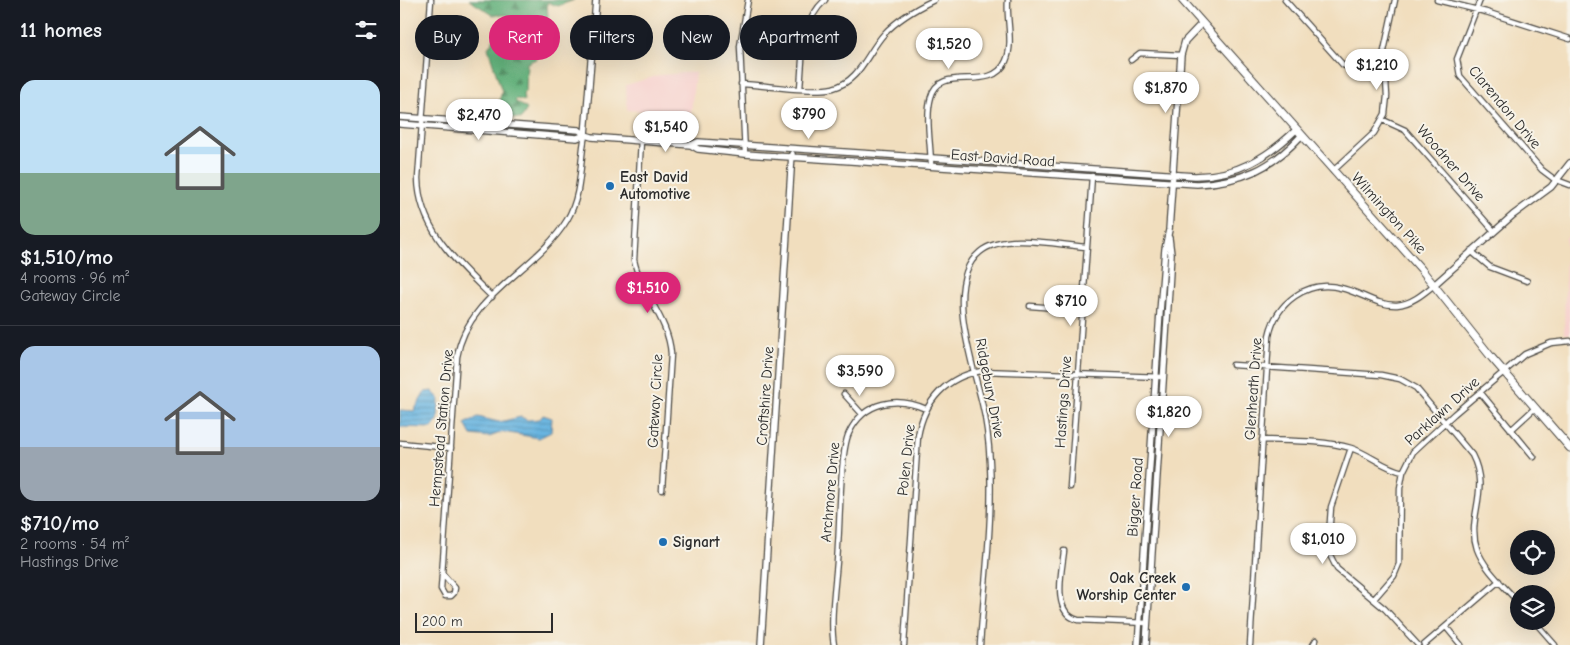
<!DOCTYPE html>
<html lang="en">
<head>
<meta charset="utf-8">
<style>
	:root { --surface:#171b24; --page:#242831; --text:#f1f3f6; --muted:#9ea1a6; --line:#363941; --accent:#db2777 }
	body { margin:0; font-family:"Comic Neue",sans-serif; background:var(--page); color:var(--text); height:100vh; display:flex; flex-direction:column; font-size:19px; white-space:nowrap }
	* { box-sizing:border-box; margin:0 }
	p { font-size:16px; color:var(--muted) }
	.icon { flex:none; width:28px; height:28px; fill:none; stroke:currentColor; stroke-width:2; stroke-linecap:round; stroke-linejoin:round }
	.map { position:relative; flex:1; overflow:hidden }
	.sheet { display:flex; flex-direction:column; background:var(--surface); width:400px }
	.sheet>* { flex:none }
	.banner { position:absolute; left:15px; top:15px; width:475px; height:45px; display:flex; gap:10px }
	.tools { position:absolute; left:1110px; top:530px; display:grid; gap:10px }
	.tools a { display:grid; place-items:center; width:45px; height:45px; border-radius:50%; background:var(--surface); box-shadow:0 5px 20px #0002; font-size:25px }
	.scale { position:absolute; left:15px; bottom:12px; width:138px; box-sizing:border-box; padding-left:5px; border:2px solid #2b2b2b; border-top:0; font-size:14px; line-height:18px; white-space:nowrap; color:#2b2b2b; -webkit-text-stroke:4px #f7f3e8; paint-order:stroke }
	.price { position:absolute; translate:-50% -42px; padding:0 11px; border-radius:18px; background:#fff; color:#222; font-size:16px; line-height:32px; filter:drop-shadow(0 1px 2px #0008) }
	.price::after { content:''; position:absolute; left:50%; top:30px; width:15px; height:11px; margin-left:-8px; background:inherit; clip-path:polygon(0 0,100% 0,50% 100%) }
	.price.current { background:var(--accent); color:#fff }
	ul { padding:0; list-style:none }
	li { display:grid; align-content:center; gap:10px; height:265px; padding:0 20px }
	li+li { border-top:1px solid var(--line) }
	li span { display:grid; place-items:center; height:155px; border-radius:15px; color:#555 }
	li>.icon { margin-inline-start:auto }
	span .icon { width:90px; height:90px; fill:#fffc; stroke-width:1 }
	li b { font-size:21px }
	h2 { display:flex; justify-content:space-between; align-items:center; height:60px; padding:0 20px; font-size:21px }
	.chip { padding:0 18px; border-radius:22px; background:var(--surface); box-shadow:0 5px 20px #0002; font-size:18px; line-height:45px }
	.chip.current { background:var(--accent); color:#fff }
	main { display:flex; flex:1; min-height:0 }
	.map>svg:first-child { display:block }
</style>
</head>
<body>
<main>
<section class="sheet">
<h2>11 homes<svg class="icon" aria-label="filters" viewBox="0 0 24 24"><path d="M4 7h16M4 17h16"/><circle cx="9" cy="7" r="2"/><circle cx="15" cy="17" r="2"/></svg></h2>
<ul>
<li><span style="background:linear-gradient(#bfe0f5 60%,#7fa58c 0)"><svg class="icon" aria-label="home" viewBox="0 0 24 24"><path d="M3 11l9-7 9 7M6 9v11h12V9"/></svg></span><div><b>$1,510/mo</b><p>4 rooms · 96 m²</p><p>Gateway Circle</p></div></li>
<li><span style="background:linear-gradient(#a9c7e8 65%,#9aa5b1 0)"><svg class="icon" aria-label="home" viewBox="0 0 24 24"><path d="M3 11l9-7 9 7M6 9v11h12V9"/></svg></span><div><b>$710/mo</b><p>2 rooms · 54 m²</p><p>Hastings Drive</p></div></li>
</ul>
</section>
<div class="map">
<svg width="1170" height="645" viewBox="0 0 1170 645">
	<defs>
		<pattern id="forest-firs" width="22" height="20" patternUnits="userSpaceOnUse" patternTransform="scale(1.25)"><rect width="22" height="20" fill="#62b07a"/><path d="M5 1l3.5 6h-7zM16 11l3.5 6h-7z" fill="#518f64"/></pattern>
		<pattern id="water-rules" width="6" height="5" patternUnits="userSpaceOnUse" patternTransform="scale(1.25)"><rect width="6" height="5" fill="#67b4e0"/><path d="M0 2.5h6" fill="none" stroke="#5593b6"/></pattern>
	</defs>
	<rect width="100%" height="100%" fill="#f7f3e8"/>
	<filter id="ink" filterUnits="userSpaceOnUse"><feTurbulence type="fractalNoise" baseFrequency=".02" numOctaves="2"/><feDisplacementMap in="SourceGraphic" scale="10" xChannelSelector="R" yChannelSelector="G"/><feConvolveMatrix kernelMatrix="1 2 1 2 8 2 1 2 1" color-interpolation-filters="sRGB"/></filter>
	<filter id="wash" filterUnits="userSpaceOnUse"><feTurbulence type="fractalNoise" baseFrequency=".0096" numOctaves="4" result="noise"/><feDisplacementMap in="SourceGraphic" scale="20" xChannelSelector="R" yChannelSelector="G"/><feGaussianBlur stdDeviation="1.12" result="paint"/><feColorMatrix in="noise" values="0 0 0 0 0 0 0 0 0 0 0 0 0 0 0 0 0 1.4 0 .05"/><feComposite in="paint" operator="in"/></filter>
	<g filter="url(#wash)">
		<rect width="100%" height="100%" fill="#f1debe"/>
		<path fill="#f7d0cd" d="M295,72l-4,42 -64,-4 -1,-25 34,-10z
			M1170,234v100h-6l2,-96z"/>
		<path fill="url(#forest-firs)" stroke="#466e52" d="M69,0h105l-16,6 -11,-4 1,16 -9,9 -7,20 6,11 -11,5 -1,27 -3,4 1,7 -7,-2 -2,2 12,8 -6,10 -18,-2 -6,-10 5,-15 -14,-44 8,-13 16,-8 -4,-12h-15z"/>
		<path fill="url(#water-rules)" stroke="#497086" d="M32,391l7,7 -1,22 -6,8 -32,-1v-17l14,1 11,-19z
			M143,415l9,3 -1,14 -12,6 -36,-6 -14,5 -18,-2 -6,-11 13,-7 21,5 22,-5 6,3 13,-1z"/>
	</g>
	<g filter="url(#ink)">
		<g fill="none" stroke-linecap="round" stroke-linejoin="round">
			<defs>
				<path id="minor" d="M31,0l-13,178c1,52 40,85 74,119
					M885,0l58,65 16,7 26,-1
					M1037,0l49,12 84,27
					M1080,0l-23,59 3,17 82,94 12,9 16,6
					M731,60l9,-7 41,2
					M341,84c25,1 69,9 92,4 27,-7 34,-35 51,-54 14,-15 31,-25 50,-34
					M400,88c3,-32 0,-65 25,-88
					M983,120l22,10 89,101
					M241,141l-7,119c7,34 35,59 37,94l-9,136
					M345,154l-5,-108 8,-46
					M531,166c0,-21 -6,-48 0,-69 9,-35 60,-2 75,-36 8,-18 0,-42 2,-61
					M933,171l41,-38 11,-19 2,-18 -3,-45 11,-51
					M1071,251l19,16 37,14
					M630,306l52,4
					M833,365l148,10 19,4 16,9 56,67c19,37 -6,61 5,94 7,20 28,38 42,54
					M1080,392l54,65
					M444,394l18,20
					M1111,430l24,-22
					M862,440c28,1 61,0 89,8 19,6 32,20 52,24
					M0,443l51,5
					M951,448l-20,59 -3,44 9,18 48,40 33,36
					M670,487l22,-311
					M664,551c-2,20 -13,62 14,69l69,3
					M42,573l13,15 -1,5 -3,3h-6l-4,-7 16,-232c10,-62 80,-87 110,-137 16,-27 12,-56 18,-85
					M974,599l20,-23 5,-12 1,-76 3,-16 10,-20 41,-38 71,-60 26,-11 19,-2
					M1134,621l21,24
					M1046,627l15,18
					M434,645c-5,-28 3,-69 4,-99 2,-24 2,-94 11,-113 15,-32 48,-37 77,-24
					M504,645l14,-209c6,-35 29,-60 64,-65l181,6
					M580,645c4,-59 13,-123 10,-182 -1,-20 -3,-40 -8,-60 -9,-39 -39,-121 -2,-151 24,-20 78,-7 107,-5
					M850,645l19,-309c7,-33 38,-57 72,-48 19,4 36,18 56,17 14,-1 26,-11 37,-20
					M913,645l3,-5
					M1024,645l75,-64"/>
				<path id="tertiary" d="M0,117l179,13 6,5 7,2 99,8 7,-3 497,34c42,0 73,-19 102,-47
					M0,124l177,14 8,-3
					M185,135l11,-135
					M291,145l7,4 47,5 452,30c44,-2 75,-16 104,-48
					M1034,285l79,-70 38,-28 19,-24
					M361,645l31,-491
					M738,645l22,-333 5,-63 4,-19 12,-175 4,-14 17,-18
					M746,645l22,-340 3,-51 -2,-16"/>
				<path id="primary" d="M782,0l239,269 71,89 78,90"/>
			</defs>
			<use href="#minor" stroke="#494641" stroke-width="7"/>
			<use href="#tertiary" stroke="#494641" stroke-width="8"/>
			<use href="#primary" stroke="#494641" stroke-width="9"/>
			<use href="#minor" stroke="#fff" stroke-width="4.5"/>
			<use href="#tertiary" stroke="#fff" stroke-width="5.5"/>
			<use href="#primary" stroke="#fff" stroke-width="7"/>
		</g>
	</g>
	<g fill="#1f6fb2" stroke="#f7f3e8" stroke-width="2">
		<circle cx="210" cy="186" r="5"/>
		<circle cx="263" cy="542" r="5"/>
		<circle cx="786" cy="587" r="5"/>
	</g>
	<g text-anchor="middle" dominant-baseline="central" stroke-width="4" stroke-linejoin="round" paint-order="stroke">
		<g font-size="15" fill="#2b2b2b" stroke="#f7f3e8">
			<text transform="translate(1105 107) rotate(50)">Clarendon Drive</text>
			<text transform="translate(603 158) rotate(4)">East David Road</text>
			<text transform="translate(1051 163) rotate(49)">Woodner Drive</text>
			<text transform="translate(989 213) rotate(48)">Wilmington Pike</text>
			<text transform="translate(590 388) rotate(79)">Ridgebury Drive</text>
			<text transform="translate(853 389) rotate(-86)">Glenheath Drive</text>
			<text transform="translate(365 396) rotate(-86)">Croftshire Drive</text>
			<text transform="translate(255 401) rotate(-87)">Gateway Circle</text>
			<text transform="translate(663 402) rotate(-86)">Hastings Drive</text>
			<text transform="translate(1042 411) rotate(-42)">Parklawn Drive</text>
			<text transform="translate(41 428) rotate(-85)">Hempstead Station Drive</text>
			<text transform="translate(506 460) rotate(-84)">Polen Drive</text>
			<text transform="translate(430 492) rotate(-85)">Archmore Drive</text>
			<text transform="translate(735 497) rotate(-86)">Bigger Road</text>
		</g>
		<g font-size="15" font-weight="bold" fill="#2b2b2b" stroke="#f7f3e8" text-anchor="start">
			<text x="220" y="177">East David<tspan x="220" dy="17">Automotive</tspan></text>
			<text x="273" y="542">Signart</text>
			<text x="776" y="578" text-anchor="end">Oak Creek<tspan x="776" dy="17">Worship Center</tspan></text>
		</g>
	</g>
</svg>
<div class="tools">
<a><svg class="icon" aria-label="locate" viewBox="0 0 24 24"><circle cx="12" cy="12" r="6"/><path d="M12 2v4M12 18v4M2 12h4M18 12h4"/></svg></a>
<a><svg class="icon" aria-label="layers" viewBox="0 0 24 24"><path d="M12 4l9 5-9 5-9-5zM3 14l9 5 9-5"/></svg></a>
</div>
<div class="scale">200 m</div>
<b class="price" style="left:549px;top:70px">$1,520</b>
<b class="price" style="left:977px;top:91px">$1,210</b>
<b class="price" style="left:766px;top:114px">$1,870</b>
<b class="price" style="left:409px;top:140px">$790</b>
<b class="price" style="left:79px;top:141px">$2,470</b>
<b class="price" style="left:266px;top:153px">$1,540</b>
<b class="price current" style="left:248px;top:314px">$1,510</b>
<b class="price" style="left:671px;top:327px">$710</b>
<b class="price" style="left:460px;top:397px">$3,590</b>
<b class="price" style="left:769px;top:438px">$1,820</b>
<b class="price" style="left:923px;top:565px">$1,010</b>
<div class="banner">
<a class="chip">Buy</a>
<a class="chip current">Rent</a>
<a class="chip">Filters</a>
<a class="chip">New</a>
<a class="chip">Apartment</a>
</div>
</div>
</main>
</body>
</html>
